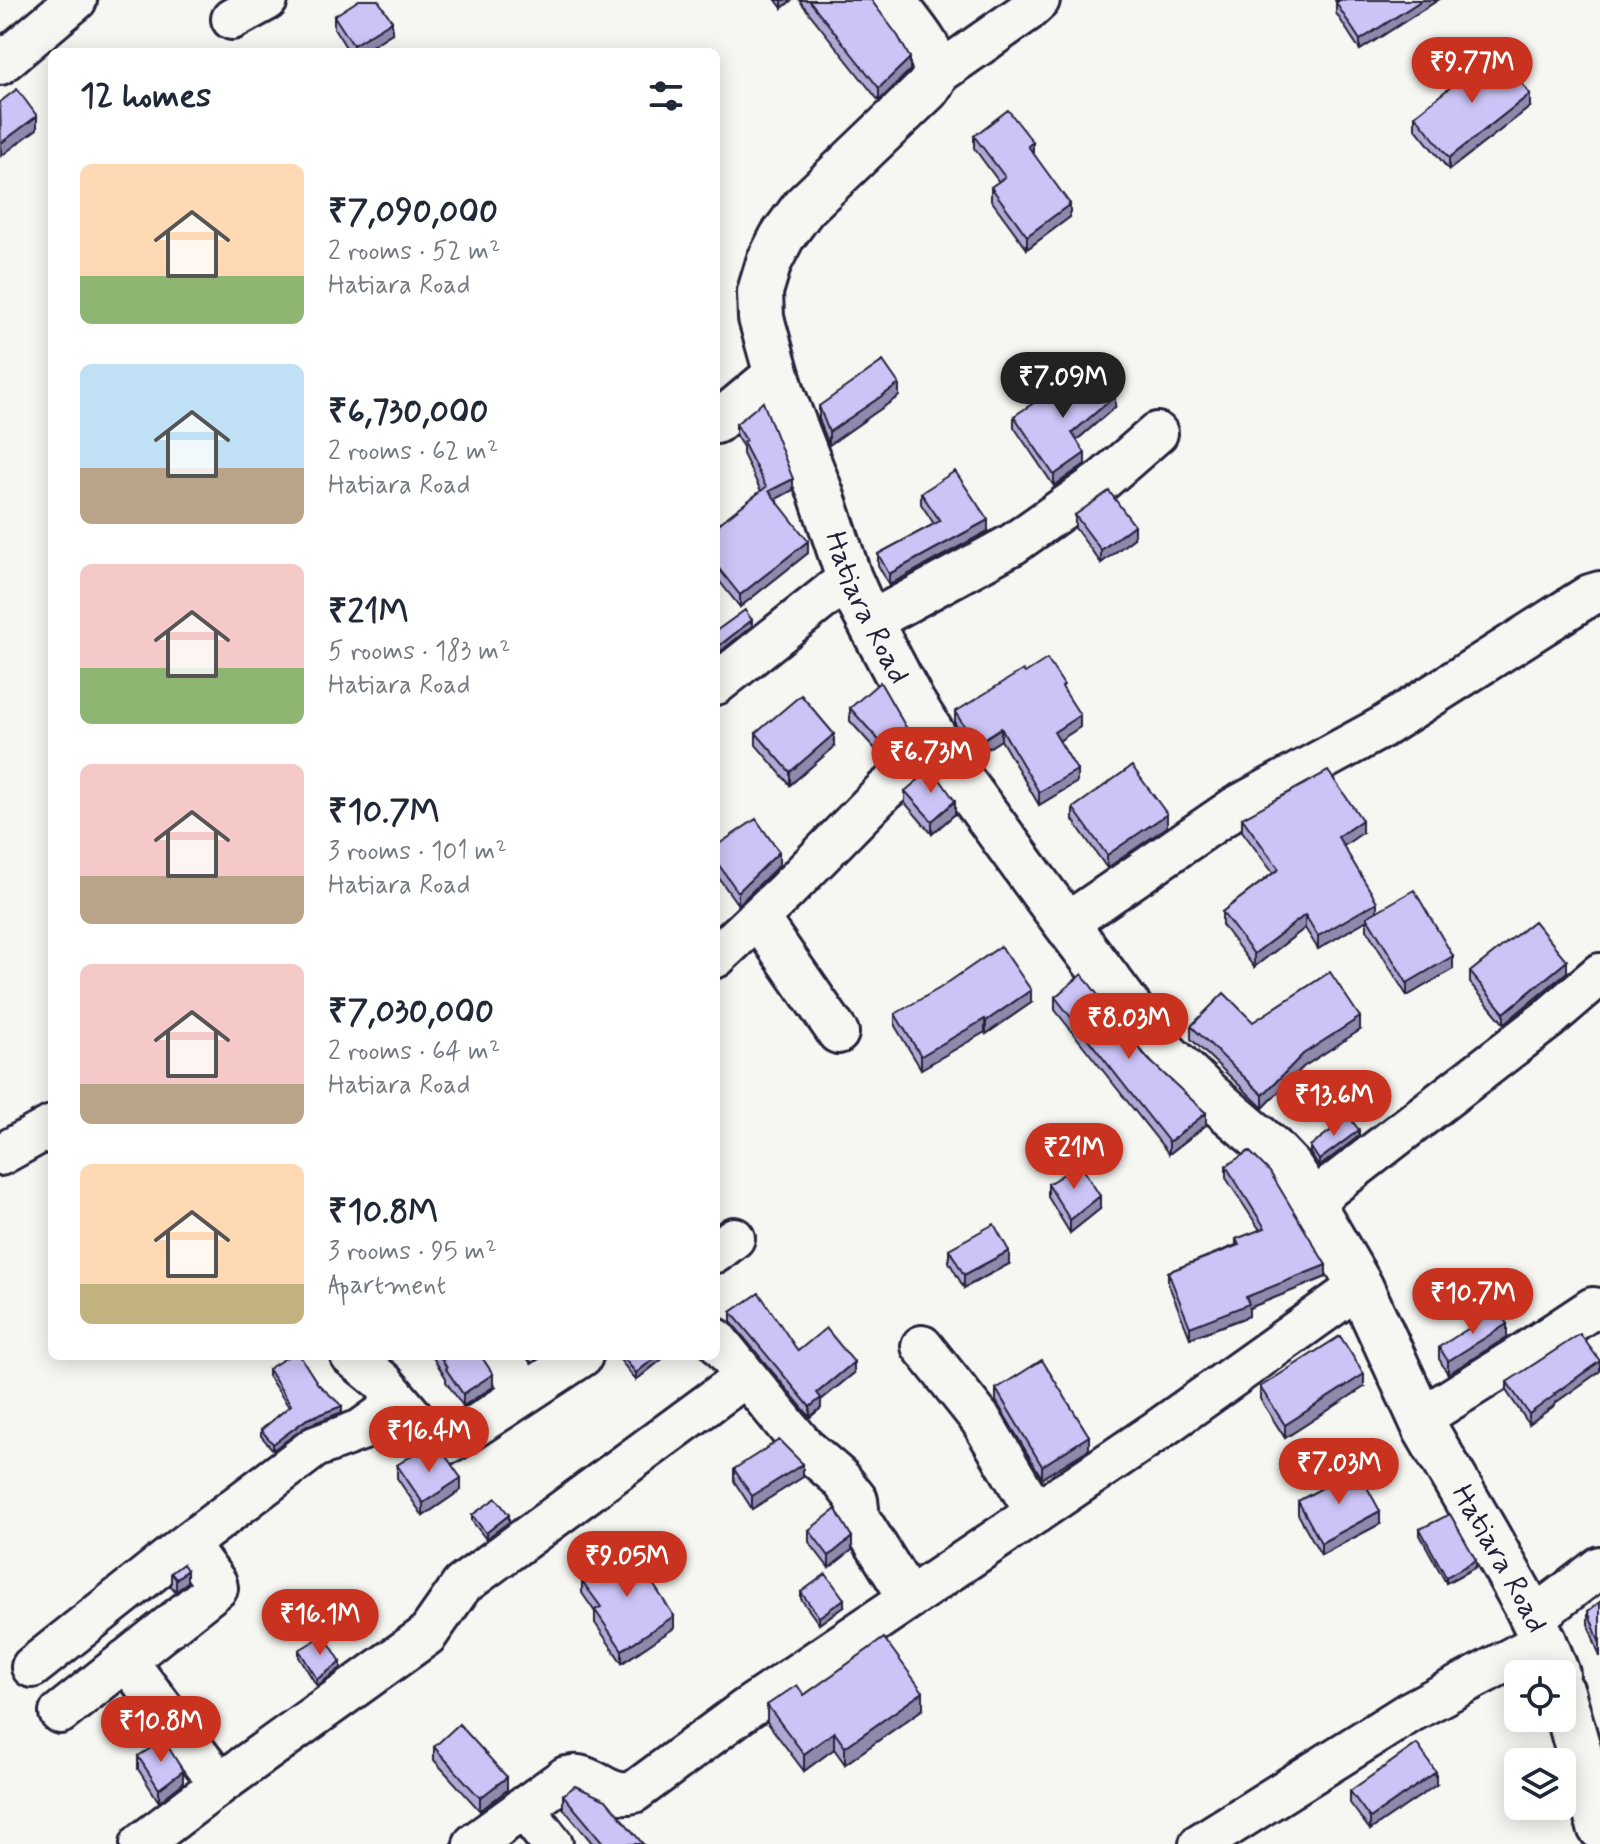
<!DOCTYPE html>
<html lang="en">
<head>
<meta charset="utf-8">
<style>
	:root { --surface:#fff; --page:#f2f2f3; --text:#1f2937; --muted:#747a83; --accent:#c8321e }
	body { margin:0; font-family:Mynerve,sans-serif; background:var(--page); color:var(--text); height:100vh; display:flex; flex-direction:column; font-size:30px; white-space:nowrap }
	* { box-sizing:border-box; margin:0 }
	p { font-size:26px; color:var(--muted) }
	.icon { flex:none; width:44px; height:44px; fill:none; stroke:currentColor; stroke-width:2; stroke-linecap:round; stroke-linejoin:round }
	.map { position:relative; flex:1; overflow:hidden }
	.drawer { position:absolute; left:48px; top:48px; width:672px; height:1312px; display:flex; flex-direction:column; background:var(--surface); border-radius:12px; box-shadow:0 4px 20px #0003 }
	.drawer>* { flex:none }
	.controls { position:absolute; left:1504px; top:1660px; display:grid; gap:16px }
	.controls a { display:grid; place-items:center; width:72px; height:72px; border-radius:12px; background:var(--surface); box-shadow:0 4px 20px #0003; font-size:40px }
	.price { position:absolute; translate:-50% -68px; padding:0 18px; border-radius:28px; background:var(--accent); color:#fff; font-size:26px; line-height:52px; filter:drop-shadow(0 2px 4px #0008) }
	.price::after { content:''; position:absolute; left:50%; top:48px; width:24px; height:18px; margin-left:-12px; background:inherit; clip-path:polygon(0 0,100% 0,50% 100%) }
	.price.current { background:#222; color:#fff }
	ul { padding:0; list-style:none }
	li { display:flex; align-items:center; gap:24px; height:200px; padding:0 32px }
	li span { display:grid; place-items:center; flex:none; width:224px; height:160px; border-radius:12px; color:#555 }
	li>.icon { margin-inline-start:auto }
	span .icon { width:96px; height:96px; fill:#fffc; stroke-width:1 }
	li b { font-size:34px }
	h2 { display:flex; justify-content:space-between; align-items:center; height:96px; padding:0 32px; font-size:34px }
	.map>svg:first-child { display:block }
</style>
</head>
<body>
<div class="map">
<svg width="1600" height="1844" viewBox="0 0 1600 1844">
	<rect width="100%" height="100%" fill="#f6f6f2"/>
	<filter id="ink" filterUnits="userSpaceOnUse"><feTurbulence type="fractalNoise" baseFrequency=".0125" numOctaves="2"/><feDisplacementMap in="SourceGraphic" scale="16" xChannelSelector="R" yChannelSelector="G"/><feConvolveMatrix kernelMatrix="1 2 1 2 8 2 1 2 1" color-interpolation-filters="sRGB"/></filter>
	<g filter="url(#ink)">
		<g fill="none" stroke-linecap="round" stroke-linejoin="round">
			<defs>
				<path id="street" d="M232,19l35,-19
					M0,64l76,-64
					M935,76l91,-64 13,-12
					M716,423l60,-50
					M870,622l143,-78 90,-64 54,-47
					M716,684l133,-106
					M758,918l80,115
					M1066,924l170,-117 145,-79 209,-133 10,-3
					M716,957l70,-66 98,-100 55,-46
					M0,1155l52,-29
					M1311,1202l237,-183 52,-45
					M716,1252l18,-14
					M716,1339l88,108 36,31 17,22 2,18 50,80
					M922,1346l59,74 55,93
					M351,1356l32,26 51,60 5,3 12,-3 131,-86
					M500,1356l26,37
					M1421,1418l104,-65 68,-45 7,1
					M1533,1618l67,-51
					M126,1660l94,124
					M32,1667l155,-123 128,-97 46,-17 39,-28
					M60,1713l157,-125 -1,-5 -29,-39
					M523,1807l29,37
					M141,1844l79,-60 207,-149 35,-50 284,-209
					M474,1844l92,-67c4,0 8,-2 13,-1 20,4 31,22 55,16l112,-83 412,-279 202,-144
					M1200,1844l210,-132 134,-71"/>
				<g id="secondary">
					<path id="s1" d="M892,0c12,17 44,51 43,72 0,7 -4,11 -8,17l-123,118 -22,30 -13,25 -9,30 1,26 22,78 38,98 28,84 12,27 51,97 27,43 25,39 80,110 104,139 19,22 42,40 62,53 19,20 10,15 60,103 66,144 61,105 39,70 18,36 13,33"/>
					<path d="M1562,1692l38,135"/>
				</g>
			</defs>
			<use href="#street" stroke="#22223b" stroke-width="46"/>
			<use href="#secondary" stroke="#22223b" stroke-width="50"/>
			<use href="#street" stroke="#f6f6f2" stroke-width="40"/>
			<use href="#secondary" stroke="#f6f6f2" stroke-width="44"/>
		</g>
		<path fill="#afa9d4" stroke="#22223b" stroke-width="2" d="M776,0h16l-10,8z
			M799,0h72l39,70 -31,31z
			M1335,0h103l-78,50 -24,-37v-11z
			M334,16l58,17 -30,19h-13l-15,-24z
			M1463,80l67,27 -81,63 -34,-42v-13z
			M974,136l59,17 37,64 -43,32 -36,-49v-13l8,-5 -25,-34z
			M899,396l-70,49 -10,-26v-13z
			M1058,398l57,9 -38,33 8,24 -31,22 -40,-59v-11z
			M736,424l57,66 -18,9 33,54 -68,54 -24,-30v-51l45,-35 -18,-37v-7l-7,-11z
			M921,493l67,38 -99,54 -11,-20v-11l56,-30 -13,-20z
			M1075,515l59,23 -33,25 -26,-35z
			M1025,673l39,17 16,37 -21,14 18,41 -38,23 -38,-65 -25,16 -21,-32v-12z
			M850,708l57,34 -22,18 -35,-39z
			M756,733l78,14 -44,38 -34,-40z
			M905,791l50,23 -23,20 -27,-31z
			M1073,808l94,19 -60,41 -34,-48z
			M1242,818l120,15 -19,13 34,66 76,57 -46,27 -40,-66v-10l-49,29 -13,-21 -51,39 -32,-42v-13l51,-39 -31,-42z
			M716,846l63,19 -41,40 -22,-31z
			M1470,972h97l-63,52 -34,-41z
			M1055,997l73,38 78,90 -37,29 -114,-144z
			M1031,1003l-45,31 -1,-2 -64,37 -26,-43v-12z
			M1253,1022l107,8 -57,37 -40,41 -72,-69v-13z
			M1359,1136l-40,31 -9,-14v-7z
			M1226,1166l100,111 -77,31v8l-59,22 -22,-55v-11l68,-27v-6l24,-9 -34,-52z
			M1048,1184l52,25 -30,24 -22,-36z
			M949,1249l60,15 -45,24 -15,-26z
			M731,1312l67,39 56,22 -33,27v8l-11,9 -79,-95z
			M1507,1337l-59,37 -9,-15v-12z
			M432,1356h49l12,31 -30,19 -17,-24v-4z
			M617,1356h49l-30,24z
			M268,1369l50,15 24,28 -35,14 -34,24 -12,-14v-6l28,-23 -21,-31z
			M1600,1371l-45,32v2l-26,19 -22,-32v-10z
			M1260,1387h104l-79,51 -25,-39z
			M996,1389l93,60 -47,29 -46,-77z
			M435,1455l26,35 -38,26 -26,-38v-13z
			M734,1469l69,8 -51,32 -18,-28z
			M1298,1501l82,23 -59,31 -23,-41z
			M472,1515l37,7 -23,17 -14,-18z
			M840,1517l12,33 -23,18 -20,-26v-12z
			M1420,1529l56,38 -30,16 -26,-48z
			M171,1573l16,9 -11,10 -5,-6z
			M646,1574l28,54 -52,35 -27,-40v-11l-13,-19v-12z
			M801,1592l43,14 -25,18 -18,-25z
			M1600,1602v55l-12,-33v-13z
			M299,1650l42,18 -24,18 -18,-29z
			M804,1695l119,14 -78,55 -11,-15 -30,22 -37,-49v-17z
			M434,1747l73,43 -27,21 -46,-51z
			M138,1756l45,27 -24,19 -21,-33z
			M1436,1785l-66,45 -20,-27v-12z
			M563,1795l80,49h-50l-30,-36z"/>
		<path fill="#8f89ac" stroke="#22223b" stroke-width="2" d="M782,0h10l-10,8z
			M1422,0h16l-78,50v-10z
			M392,21v12l-30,19h-9v-7z
			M910,58v12l-31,31v-13z
			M1530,94v13l-81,63v-12z
			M37,116v13l-36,27v-13z
			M1033,142v13l-5,-9z
			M1070,204v13l-43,32v-13z
			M899,384v12l-70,49v-13z
			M1115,396v11l-43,37v-11z
			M1085,453v11l-31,22v-11z
			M793,479v11l-24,13v-12z
			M988,520v11l-99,54v-11z
			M1134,525v13l-33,25v-13z
			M808,541v12l-68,54v-12z
			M752,620v6l-32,26v-7z
			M1080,715v12l-26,17v-12z
			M1001,728v12l-25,16v-12z
			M907,729v13l-22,18v-13z
			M834,734v13l-44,38v-13z
			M1077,770v12l-38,23v-13z
			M955,801v13l-23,20v-13z
			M1167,814v13l-60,41v-13z
			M1362,820v13l-24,17v-13z
			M779,852v13l-41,40v-13z
			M1377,902v13l-10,2v3l-49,29v-13z
			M1305,915v13l-51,39v-13z
			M1453,956v13l-46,27v-13z
			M1567,961v11l-63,52v-11z
			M1031,990v13l-45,31v-13z
			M1360,1017v13l-57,37 -40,41v-13l40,-41z
			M985,1019v13l-64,37v-13z
			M1206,1113v12l-37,29v-12z
			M1359,1130v6l-40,31v-7z
			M1100,1196v13l-30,24v-13z
			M1009,1251v13l-45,24v-13z
			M1326,1265v12l-77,31v8l-59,22v-11l56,-30z
			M1507,1324v13l-59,37v-13z
			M657,1356h9l-30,24v-7z
			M1600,1361v10l-45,32v2l-26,19v-10l25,-20z
			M854,1362v11l-33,27v8l-11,9v-10l7,-14z
			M493,1374v13l-30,19v-12z
			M1364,1374v13l-79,51v-13z
			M342,1406v6l-35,14 -34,24v-6l34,-25z
			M1089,1436v13l-47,29v-12z
			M803,1464v13l-51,32v-13z
			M461,1478v12l-38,26v-13z
			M1380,1511v13l-59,31v-12z
			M509,1515v7l-23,17v-6z
			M852,1537v13l-23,18v-12z
			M1476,1560v7l-30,16v-6z
			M187,1570v12l-11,10v-13z
			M844,1599v7l-25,18v-7z
			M674,1616v12l-52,35v-13z
			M341,1662v6l-24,18v-7z
			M923,1692v17l-78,55v-17z
			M834,1732v17l-30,22v-17z
			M183,1771v12l-24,19v-13z
			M1436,1772v13l-66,45v-12z
			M507,1777v13l-27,21v-13z"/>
		<path fill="#ccc4f6" stroke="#22223b" stroke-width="2" d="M359,0h19l14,21 -39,24 -19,-29z
			M809,0h62l27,36 12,22 -31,30z
			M1340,0h82l-62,40 -24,-37z
			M1498,53l32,41 -81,64 -34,-43 47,-37 1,2z
			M17,89l20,27 -36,27 -1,-41z
			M1008,110l25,32 -5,4 42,58 -43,32 -36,-49 14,-10 -31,-41z
			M883,361l16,23 -70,48 -10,-26z
			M1092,369l23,27 -43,37 13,20 -31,22 -40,-59 39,-26 5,8z
			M763,402l30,77 -24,12 39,50 -68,54 -24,-30v-39l50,-39 -23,-45 3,-2 -10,-16z
			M955,471l33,49 -99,54 -11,-20 62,-33 -19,-28z
			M1109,491l25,34 -33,25 -26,-35z
			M745,610l7,10 -32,25 -4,-5v-9z
			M1047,659l17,26 -2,2 18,28 -26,17 23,38 -38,22 -38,-64 -25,16 -21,-32 68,-42 2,3z
			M880,682l27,47 -22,18 -35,-39z
			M801,695l33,39 -44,38 -34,-39z
			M1132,766l35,48 -60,41 -34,-47z
			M932,768l23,33 -23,20 -27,-30z
			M1328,771l34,49 -24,17 39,65 -59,34 -13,-21 -51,39 -32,-42 57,-43 -37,-51z
			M756,819l23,33 -41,40 -22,-31v-15z
			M1414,890l39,66 -46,27 -40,-66z
			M1534,921l33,40 -63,52 -34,-41z
			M1001,946l30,44 -45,31 -1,-2 -64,37 -26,-42 45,-26z
			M1330,972l30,45 -57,37 -40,41 -72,-69 33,-33 29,29z
			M1082,974l46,61 20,24 58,54 -37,29 -114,-145z
			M1349,1117l10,13 -40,30 -9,-14z
			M1249,1151l21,21 56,93 -80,32 3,7 -59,23 -22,-55 71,-27 -3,-6 29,-11 -39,-62z
			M1080,1164l20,32 -30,24 -22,-36z
			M994,1224l15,27 -45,24 -15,-26z
			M759,1293l39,58 28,-23 28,34 -37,31 4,5 -11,9 -79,-95z
			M1498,1310l9,14 -59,37 -9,-14z
			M1580,1334l20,27 -46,33 1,1 -26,19 -22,-32z
			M1340,1336l24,38 -79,51 -25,-38z
			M289,1356h11l18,28 24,22 -35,13 -34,25 -12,-14 30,-25 -23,-36z
			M440,1356h41l12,18 -30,20 -17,-25 1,-1z
			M622,1356h35l-21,17z
			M1042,1360l47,76 -47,30 -46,-77z
			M779,1440l24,24 -51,32 -18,-27z
			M422,1449l13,6h10l16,23 -38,25 -26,-38z
			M1357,1469l23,42 -59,32 -23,-42z
			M496,1498l13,17 -23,18 -14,-18z
			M836,1509l4,8 12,20 -23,19 -20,-26z
			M1450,1514l26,46 -30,17 -26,-48z
			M630,1546l16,22 -2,2 30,46 -52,34 -27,-40 6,-3 -19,-26z
			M183,1564l4,6 -11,9 -5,-6z
			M826,1574l18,25 -25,18 -18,-25z
			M1600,1602v42l-12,-33z
			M324,1635l17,27 -24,17 -18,-29z
			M884,1638l39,54 -78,55 -11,-15 -30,22 -37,-49 30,-20 7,10z
			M459,1724l48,53 -27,21 -46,-51z
			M164,1740l19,31 -24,18 -21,-33z
			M1417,1744l19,28 -66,46 -20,-27z
			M575,1786l31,14 37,44h-39l-41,-49z"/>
	</g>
	<g text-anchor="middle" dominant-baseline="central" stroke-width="6" stroke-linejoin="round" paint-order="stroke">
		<g font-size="30" fill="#22223b" stroke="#f6f6f2">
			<text stroke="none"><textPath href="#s1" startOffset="706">Hatiara Road</textPath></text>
			<text stroke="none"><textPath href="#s1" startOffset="1858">Hatiara Road</textPath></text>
		</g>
	</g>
</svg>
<div class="controls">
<a><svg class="icon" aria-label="locate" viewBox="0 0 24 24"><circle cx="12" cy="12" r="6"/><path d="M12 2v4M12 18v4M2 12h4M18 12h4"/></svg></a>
<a><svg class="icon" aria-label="layers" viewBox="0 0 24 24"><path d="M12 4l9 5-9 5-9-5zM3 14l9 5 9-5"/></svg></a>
</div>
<b class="price" style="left:1472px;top:105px">₹9.77M</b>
<b class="price current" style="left:1063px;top:420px">₹7.09M</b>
<b class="price" style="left:931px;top:795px">₹6.73M</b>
<b class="price" style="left:1129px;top:1061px">₹8.03M</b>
<b class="price" style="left:1334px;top:1138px">₹13.6M</b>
<b class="price" style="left:1074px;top:1191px">₹21M</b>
<b class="price" style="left:1473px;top:1336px">₹10.7M</b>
<b class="price" style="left:429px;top:1474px">₹16.4M</b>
<b class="price" style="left:1339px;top:1506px">₹7.03M</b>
<b class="price" style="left:627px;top:1599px">₹9.05M</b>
<b class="price" style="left:320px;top:1657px">₹16.1M</b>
<b class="price" style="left:161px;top:1764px">₹10.8M</b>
<section class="drawer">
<h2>12 homes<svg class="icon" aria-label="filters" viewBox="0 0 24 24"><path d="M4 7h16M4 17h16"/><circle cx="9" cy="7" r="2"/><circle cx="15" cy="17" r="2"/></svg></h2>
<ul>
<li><span style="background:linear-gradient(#ffd9b3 70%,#8fb573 0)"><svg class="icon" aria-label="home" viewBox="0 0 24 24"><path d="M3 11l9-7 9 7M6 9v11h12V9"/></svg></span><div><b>₹7,090,000</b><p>2 rooms · 52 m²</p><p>Hatiara Road</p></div></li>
<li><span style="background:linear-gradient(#bfe0f5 65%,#b9a48a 0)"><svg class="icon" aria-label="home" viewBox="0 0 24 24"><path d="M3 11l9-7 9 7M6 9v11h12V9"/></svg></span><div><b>₹6,730,000</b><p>2 rooms · 62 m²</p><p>Hatiara Road</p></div></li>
<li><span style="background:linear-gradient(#f6c9c9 65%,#8fb573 0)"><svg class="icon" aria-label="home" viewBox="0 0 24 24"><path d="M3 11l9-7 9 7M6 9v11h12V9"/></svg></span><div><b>₹21M</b><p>5 rooms · 183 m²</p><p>Hatiara Road</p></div></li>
<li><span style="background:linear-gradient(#f6c9c9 70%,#b9a48a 0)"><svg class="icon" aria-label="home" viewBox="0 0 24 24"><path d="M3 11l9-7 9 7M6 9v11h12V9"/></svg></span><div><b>₹10.7M</b><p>3 rooms · 101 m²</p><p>Hatiara Road</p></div></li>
<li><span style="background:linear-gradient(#f6c9c9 75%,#b9a48a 0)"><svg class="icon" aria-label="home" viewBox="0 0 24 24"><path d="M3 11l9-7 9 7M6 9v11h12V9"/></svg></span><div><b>₹7,030,000</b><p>2 rooms · 64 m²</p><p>Hatiara Road</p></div></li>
<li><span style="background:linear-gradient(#ffd9b3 75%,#c2b280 0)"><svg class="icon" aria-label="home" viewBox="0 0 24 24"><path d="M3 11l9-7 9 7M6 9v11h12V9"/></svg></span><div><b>₹10.8M</b><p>3 rooms · 95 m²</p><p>Apartment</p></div></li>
</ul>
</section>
</div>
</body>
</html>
